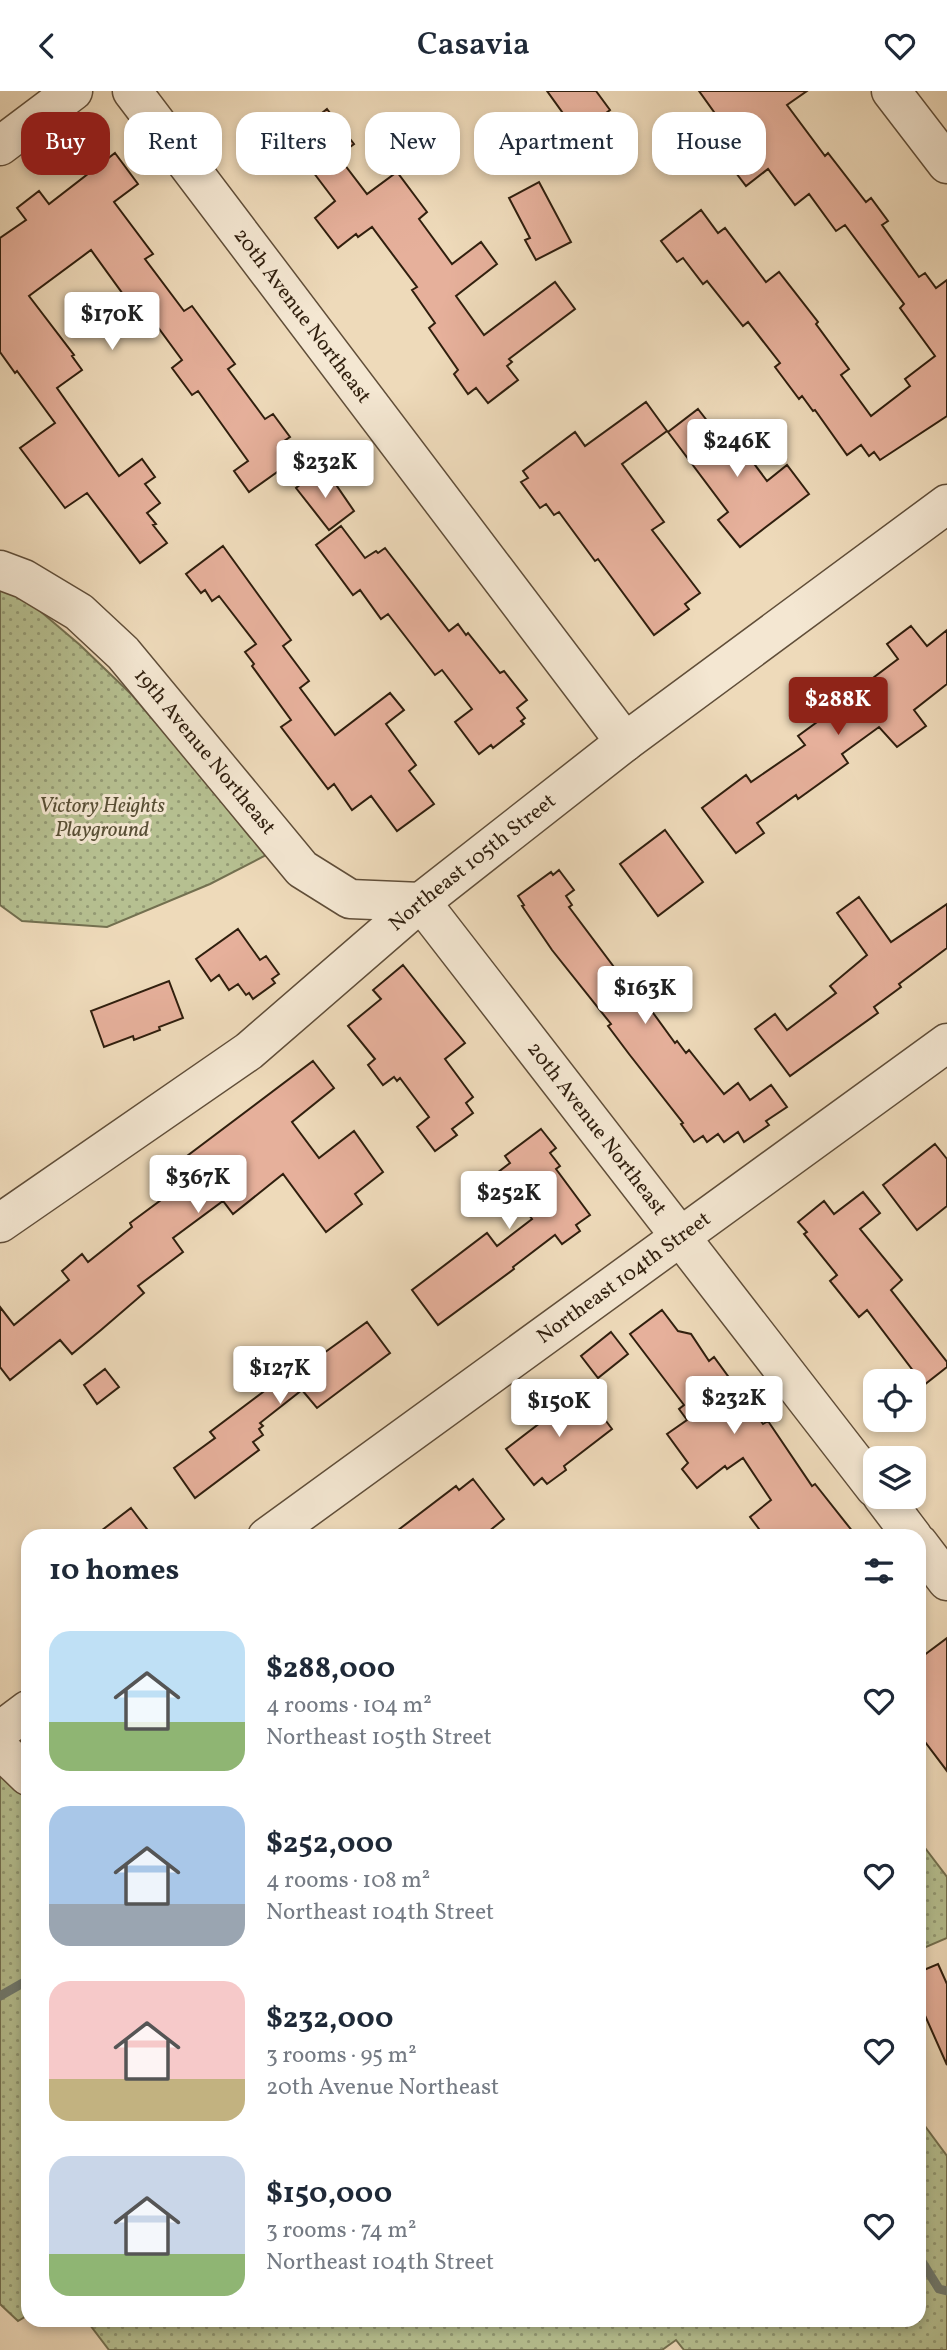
<!DOCTYPE html>
<html lang="en">
<head>
<meta charset="utf-8">
<style>
	:root { --surface:#fff; --page:#f2f2f3; --text:#1f2937; --muted:#747a83; --accent:#8f2418 }
	body { margin:0; font-family:Vollkorn,serif; background:var(--page); color:var(--text); height:100vh; display:flex; flex-direction:column; font-size:26px; white-space:nowrap }
	* { box-sizing:border-box; margin:0 }
	p { font-size:23px; color:var(--muted) }
	.icon { flex:none; width:38px; height:38px; fill:none; stroke:currentColor; stroke-width:2; stroke-linecap:round; stroke-linejoin:round }
	.map { position:relative; flex:1; overflow:hidden }
	.drawer { position:absolute; left:21px; top:1438px; width:905px; height:798px; display:flex; flex-direction:column; background:var(--surface); border-radius:21px; box-shadow:0 4px 10px #0003 }
	.drawer>* { flex:none }
	.top-card { position:absolute; left:21px; top:21px; width:906px; height:63px; display:flex; gap:14px }
	.fabs { position:absolute; left:863px; top:1278px; display:grid; gap:14px }
	.fabs a { display:grid; place-items:center; width:63px; height:63px; border-radius:14px; background:var(--surface); box-shadow:0 4px 10px #0003; font-size:35px }
	.price { position:absolute; translate:-50% -60px; padding:0 16px; border-radius:7px; background:#fff; color:#222; font-size:23px; line-height:46px; filter:drop-shadow(0 2px 4px #0008) }
	.price::after { content:''; position:absolute; left:50%; top:42px; width:21px; height:16px; margin-left:-10px; background:inherit; clip-path:polygon(0 0,100% 0,50% 100%) }
	.price.current { background:var(--accent); color:#fff }
	ul { padding:0; list-style:none }
	li { display:flex; align-items:center; gap:21px; height:175px; padding:0 28px }
	li span { display:grid; place-items:center; flex:none; width:196px; height:140px; border-radius:21px; color:#555 }
	li>.icon { margin-inline-start:auto }
	span .icon { width:84px; height:84px; fill:#fffc; stroke-width:1 }
	li b { font-size:30px }
	h2 { display:flex; justify-content:space-between; align-items:center; height:84px; padding:0 28px; font-size:30px }
	.chip { padding:0 24px; border-radius:21px; background:var(--surface); box-shadow:0 4px 10px #0003; font-size:24px; line-height:63px }
	.chip.current { background:var(--accent); color:#fff }
	header { display:flex; justify-content:space-between; align-items:center; height:91px; padding:0 28px; background:var(--surface); font-size:32px; font-weight:600 }
	.map>svg:first-child { display:block }
</style>
</head>
<body>
<header><svg class="icon" aria-label="back" viewBox="0 0 24 24"><path d="M15 5l-7 7 7 7"/></svg>Casavia<svg class="icon" aria-label="heart" viewBox="0 0 24 24"><path d="M12 20l-8-8c-3-5 5-10 8-4 3-6 11-1 8 4z"/></svg></header>
<div class="map">
<svg width="947" height="2259" viewBox="0 0 947 2259">
	<defs>
		<pattern id="park-dots" width="8" height="8" patternUnits="userSpaceOnUse" patternTransform="scale(1.75)"><rect width="8" height="8" fill="#b6c091"/><path d="M2 2h.1M6 6h.1" fill="none" stroke="#949b75" stroke-width="1.8" stroke-linecap="round"/></pattern>
	</defs>
	<rect width="100%" height="100%" fill="#eedaba"/>
	<filter id="stains"><feTurbulence type="fractalNoise" baseFrequency=".00286" numOctaves="4"/><feColorMatrix values="0 0 0 0 .2 0 0 0 0 .09 0 0 0 0 .02 0 0 0 .5 -.17"/></filter>
	<radialGradient id="worn" r=".72"><stop offset=".6" stop-color="#630" stop-opacity="0"/><stop offset="1" stop-color="#630" stop-opacity=".3"/></radialGradient>
	<path fill="url(#park-dots)" stroke="#737050" stroke-width="2" d="M0,496l33,18 47,40 52,50 61,71 57,71 22,15 -62,32 -103,43 -85,-6 -22,-16z
		M21,1641l7,8v575l-10,6 -18,-17v-556z
		M919,1749l28,37v61l-28,12z
		M919,2027l28,38v194h-263l-8,-10 -14,10h-553l-22,-29h832z"/>
	<g fill="none" stroke-linecap="round" stroke-linejoin="round">
		<path stroke="#707c72" stroke-width="9" d="M0,1905l28,-16
			M919,2166l20,32 8,2"/>
	</g>
	<path fill="#e6b09b" stroke="#301f0e" stroke-width="2" d="M547,0h49l14,19 -32,24z
		M699,0h108l-20,14 38,51 3,-3 38,49 5,-4 17,23 -6,4 37,52 6,-4 11,15 11,-8v136l-67,44 -6,-8 -5,4 -8,-11 -14,10 -32,-45 -2,1 -11,-15 -3,3 -24,-32 5,-4 -32,-41 -5,4 -36,-45 -4,3 -20,-26 -6,4 -16,-21 40,-31 17,23 7,-5 41,54 13,-10 39,50 -2,2 33,45 -8,6 30,41 39,-30 -5,-7 30,-23 -35,-48 4,-4 -59,-79 -9,6 -27,-37 -14,11 -27,-36 -22,17 -16,-21 14,-11z
		M327,18l27,35 -16,12 29,38 30,-22 30,40 -8,7 33,45 29,-22 16,22 -41,32 28,39 71,-53 20,27 -66,50 3,3 -5,4 11,14 -30,23 -12,-15 -8,6 -14,-20 4,-4 -29,-42 6,-5 -23,-33 5,-3 -45,-60 -14,10 -2,-3 -18,14 -23,-30 20,-17 -28,-37 -5,3 -17,-22 24,-18 -2,-2z
		M115,62l23,31 -24,18 39,52 -8,5 39,52 8,-5 43,58 -7,5 37,50 8,-5 17,23 -9,6 13,17 -45,32 -15,-21 14,-10 -50,-70 -6,4 -20,-27 10,-8 -39,-53 -7,5 -45,-62 -62,46 45,59 -2,1 10,14 -25,18 62,88 23,-17 13,18 -10,7 15,19 -13,10 9,11 -3,1 14,18 -27,20 -53,-70 -22,15 -45,-60 35,-25 -38,-52 -2,2 -15,-21v-114l26,-18 -9,-12 22,-17 10,13z
		M539,91l32,60 -35,18 -11,-20 5,-2 -21,-40z
		M646,311l21,29 -45,33 42,58 -12,8 48,63 -15,11 4,5 -35,26 -56,-76 -3,2 -36,-49 -5,3 -8,-11 -6,4 -19,-26 7,-4 -5,-7 52,-39 10,14z
		M698,318l21,27 9,-7 39,52 20,-16 22,29 -69,53 -22,-27 10,-8 -60,-80z
		M317,380l7,9 6,-4 24,35 -25,19 -33,-42z
		M341,435l24,32 11,-7 2,2 7,-5 64,83 9,-7 8,11 2,-2 32,40 4,-2 23,29 -10,8 8,10 -4,3 3,3 -31,24 -2,-3 -12,9 -24,-32 17,-13 -30,-39 -7,5 -47,-61 -7,5 -21,-29 -7,5 -37,-50z
		M223,455l68,94 -8,6 26,35 -9,7 35,47 55,-42 14,17 -18,14 30,41 -7,6 25,33 -37,27 -26,-35 -19,14 -18,-26 -6,5 -47,-62 10,-7 -39,-54 2,-2 -9,-12 11,-8 -37,-48 -7,5 -7,-11 -4,3 -15,-19z
		M911,535l16,20 20,-16v54l-33,26 12,16 -29,21 -18,-20 -37,27 6,9 -50,36 -2,-4 -39,28 7,10 -28,20 -34,-45 44,-33 5,7 54,-37 -7,-9 52,-38 -1,-2 49,-37 -11,-15z
		M665,739l38,52 -45,34 -38,-52z
		M559,779l15,20 -8,6 6,9 -3,2 63,84 3,-3 40,55 2,-2 9,12 3,-3 35,44 14,-11 12,17 21,-15 16,22 -21,14 3,4 -25,17 -6,-10 -14,10 -6,-8 -11,8 -4,-6 -9,6 -13,-18 2,-1 -54,-69 -21,-28 3,-2 -59,-74 -30,-44 2,-1 -6,-9 33,-24 2,3z
		M859,806l32,45 56,-38v44l-48,36 2,3 -27,20 4,6 -88,63 -35,-47 20,-15 12,16 49,-37 -6,-7 37,-31 -30,-42z
		M238,838l22,31 6,-4 13,18 -7,5 3,4 -22,16 -4,-6 -3,2 -8,-11 -9,6 -10,-15 -8,6 -15,-22z
		M403,874l62,78 -20,16 28,38 -7,6 7,10 -21,16 5,6 -22,16 -18,-24 12,-10 -29,-39 -3,3 -3,-4 -11,8 -15,-20 7,-6 -27,-33 33,-27 -8,-9z
		M169,890l14,37 -24,9 1,3 -26,10 -1,-4 -29,11 -13,-36z
		M313,970l21,27 -42,34 27,36 35,-27 29,41 -28,22 7,10 -36,28 -43,-58 -50,40 -10,-13 -50,37 10,14 -45,34 6,7 -43,37 -29,24 -12,-14 -50,40 -10,-13v-60l14,18 55,-45 -7,-9 20,-17 6,8 44,-35 -2,-4 35,-26 -9,-12 33,-26 -2,-3z
		M541,1038l15,19 -6,5 10,13 -4,3 34,46 -14,10 4,6 -18,13 -7,-9 -42,32 1,2 -76,56 -26,-35 75,-57 10,13 35,-27 -35,-46 13,-10 -5,-7z
		M935,1053l12,15v47l-30,24 -34,-45z
		M863,1101l17,21 -20,16 42,51 -11,10 56,72v5l-23,18 -57,-75 -8,7 -29,-36 7,-6 -33,-41 3,-2 -9,-10 26,-21 10,13z
		M662,1219l16,21 13,3 18,27 5,-4 49,67 5,-3 44,65 3,-2 42,53h-92l-15,-20 21,-17 -28,-42 -16,11 -2,-3 -28,22 -15,-19 6,-6 -21,-29 20,-14 -8,-11 5,-4 -54,-71z
		M367,1231l23,31 -73,55 -15,-18 -42,33 3,3 -4,3 4,6 -10,7 6,8 -64,48 -21,-30 41,-30 -5,-6 61,-46 -4,-5 18,-14 1,2 7,-5 6,7z
		M611,1241l17,22 -30,24 -17,-22z
		M105,1278l14,18 -22,17 -13,-19z
		M583,1299l29,39 -48,37 2,4 -19,14 -5,-6 -8,7 -28,-36z
		M473,1388l31,40 -22,18h-93l67,-51 3,4z
		M131,1417l22,29h-60z
		M947,1547v133l-28,-37v-75z
		M938,1873l9,20v81l-28,-63v-30z"/>
	<g fill="none" stroke-linecap="round" stroke-linejoin="round">
		<defs>
			<g id="minor">
				<path id="s1" d="M132,0l493,651"/>
				<path d="M891,0l56,73"/>
				<path d="M0,55l73,-55"/>
				<path id="s2" d="M0,479l24,9 55,33 44,41 179,216 48,30 71,3 454,586"/>
				<path id="s3" d="M0,1132l249,-172 172,-149 204,-160 322,-238"/>
				<path d="M882,1405l31,41"/>
				<path id="s4" d="M267,1446l680,-494"/>
				<path d="M919,1453l28,37"/>
				<path d="M0,1640l28,-21"/>
				<path d="M0,1658l28,27"/>
			</g>
		</defs>
		<use href="#minor" stroke="#604e39" stroke-width="41"/>
		<use href="#minor" stroke="#f4e7d2" stroke-width="38"/>
	</g>
	<g text-anchor="middle" dominant-baseline="central" stroke-width="6" stroke-linejoin="round" paint-order="stroke">
		<g font-size="21" fill="#301f0e" stroke="#f4e7d2">
			<text stroke="none"><textPath href="#s1" startOffset="282">20th Avenue Northeast</textPath></text>
			<text stroke="none"><textPath href="#s2" startOffset="278">19th Avenue Northeast</textPath></text>
			<text stroke="none"><textPath href="#s3" startOffset="595">Northeast 105th Street</textPath></text>
			<text stroke="none"><textPath href="#s2" startOffset="845">20th Avenue Northeast</textPath></text>
			<text stroke="none"><textPath href="#s4" startOffset="441">Northeast 104th Street</textPath></text>
		</g>
		<g font-size="21" font-style="italic" fill="#584f35" stroke="#f4e7d2">
			<text x="102" y="715">Victory Heights<tspan x="102" dy="24">Playground</tspan></text>
		</g>
	</g>
	<rect width="100%" height="100%" filter="url(#stains)"/>
	<rect width="100%" height="100%" fill="url(#worn)"/>
</svg>
<div class="fabs">
<a><svg class="icon" aria-label="locate" viewBox="0 0 24 24"><circle cx="12" cy="12" r="6"/><path d="M12 2v4M12 18v4M2 12h4M18 12h4"/></svg></a>
<a><svg class="icon" aria-label="layers" viewBox="0 0 24 24"><path d="M12 4l9 5-9 5-9-5zM3 14l9 5 9-5"/></svg></a>
</div>
<b class="price" style="left:112px;top:261px">$170K</b>
<b class="price" style="left:737px;top:388px">$246K</b>
<b class="price" style="left:325px;top:409px">$232K</b>
<b class="price current" style="left:838px;top:646px">$288K</b>
<b class="price" style="left:645px;top:935px">$163K</b>
<b class="price" style="left:198px;top:1124px">$367K</b>
<b class="price" style="left:509px;top:1140px">$252K</b>
<b class="price" style="left:280px;top:1315px">$127K</b>
<b class="price" style="left:734px;top:1345px">$232K</b>
<b class="price" style="left:559px;top:1348px">$150K</b>
<div class="top-card">
<a class="chip current">Buy</a>
<a class="chip">Rent</a>
<a class="chip">Filters</a>
<a class="chip">New</a>
<a class="chip">Apartment</a>
<a class="chip">House</a>
</div>
<section class="drawer">
<h2>10 homes<svg class="icon" aria-label="filters" viewBox="0 0 24 24"><path d="M4 7h16M4 17h16"/><circle cx="9" cy="7" r="2"/><circle cx="15" cy="17" r="2"/></svg></h2>
<ul>
<li><span style="background:linear-gradient(#bfe0f5 65%,#8fb573 0)"><svg class="icon" aria-label="home" viewBox="0 0 24 24"><path d="M3 11l9-7 9 7M6 9v11h12V9"/></svg></span><div><b>$288,000</b><p>4 rooms · 104 m²</p><p>Northeast 105th Street</p></div><svg class="icon" aria-label="heart" viewBox="0 0 24 24"><path d="M12 20l-8-8c-3-5 5-10 8-4 3-6 11-1 8 4z"/></svg></li>
<li><span style="background:linear-gradient(#a9c7e8 70%,#9aa5b1 0)"><svg class="icon" aria-label="home" viewBox="0 0 24 24"><path d="M3 11l9-7 9 7M6 9v11h12V9"/></svg></span><div><b>$252,000</b><p>4 rooms · 108 m²</p><p>Northeast 104th Street</p></div><svg class="icon" aria-label="heart" viewBox="0 0 24 24"><path d="M12 20l-8-8c-3-5 5-10 8-4 3-6 11-1 8 4z"/></svg></li>
<li><span style="background:linear-gradient(#f6c9c9 70%,#c2b280 0)"><svg class="icon" aria-label="home" viewBox="0 0 24 24"><path d="M3 11l9-7 9 7M6 9v11h12V9"/></svg></span><div><b>$232,000</b><p>3 rooms · 95 m²</p><p>20th Avenue Northeast</p></div><svg class="icon" aria-label="heart" viewBox="0 0 24 24"><path d="M12 20l-8-8c-3-5 5-10 8-4 3-6 11-1 8 4z"/></svg></li>
<li><span style="background:linear-gradient(#c9d6e8 70%,#8fb573 0)"><svg class="icon" aria-label="home" viewBox="0 0 24 24"><path d="M3 11l9-7 9 7M6 9v11h12V9"/></svg></span><div><b>$150,000</b><p>3 rooms · 74 m²</p><p>Northeast 104th Street</p></div><svg class="icon" aria-label="heart" viewBox="0 0 24 24"><path d="M12 20l-8-8c-3-5 5-10 8-4 3-6 11-1 8 4z"/></svg></li>
</ul>
</section>
</div>
</body>
</html>
